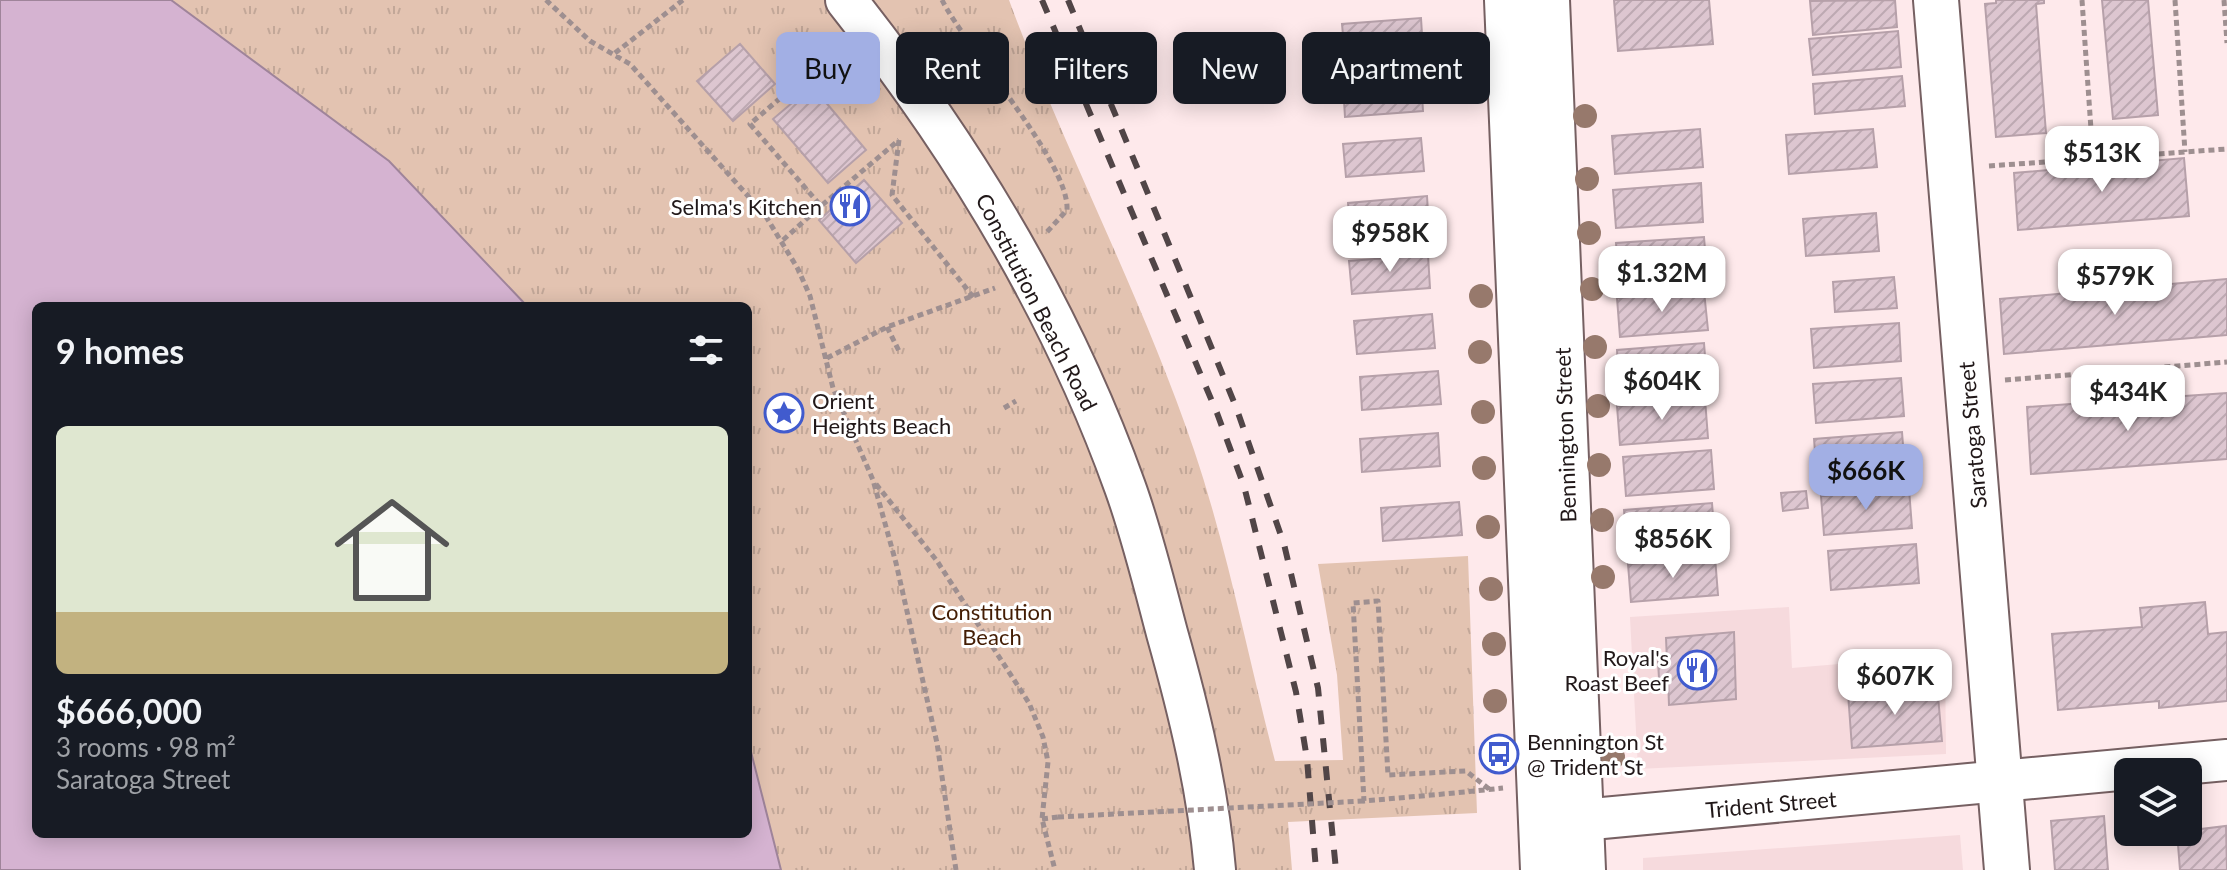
<!DOCTYPE html>
<html lang="en">
<head>
<meta charset="utf-8">
<style>
	:root { --surface:#171b24; --page:#242831; --text:#f1f3f6; --muted:#9ea1a6; --accent:#a2afe4 }
	body { margin:0; font-family:Lato,sans-serif; background:var(--page); color:var(--text); height:100vh; display:flex; flex-direction:column; font-size:30px; white-space:nowrap }
	* { box-sizing:border-box; margin:0 }
	p { font-size:26px; color:var(--muted) }
	.icon { flex:none; width:44px; height:44px; fill:none; stroke:currentColor; stroke-width:2; stroke-linecap:round; stroke-linejoin:round }
	.map { position:relative; flex:1; overflow:hidden }
	.drawer { position:absolute; left:32px; top:302px; width:720px; height:536px; display:flex; flex-direction:column; background:var(--surface); border-radius:12px; box-shadow:0 4px 20px #0003 }
	.drawer>* { flex:none }
	.top-card { position:absolute; left:776px; top:32px; width:760px; height:72px; display:flex; gap:16px }
	.tools { position:absolute; left:2114px; top:758px; display:grid; gap:16px }
	.tools a { display:grid; place-items:center; width:88px; height:88px; border-radius:12px; background:var(--surface); box-shadow:0 4px 20px #0003; font-size:40px }
	.price { position:absolute; translate:-50% -68px; padding:0 18px; border-radius:16px; background:#fff; color:#222; font-size:26px; line-height:52px; filter:drop-shadow(0 2px 4px #0008) }
	.price::after { content:''; position:absolute; left:50%; top:48px; width:24px; height:18px; margin-left:-12px; background:inherit; clip-path:polygon(0 0,100% 0,50% 100%) }
	.price.on { background:var(--accent); color:#111 }
	ul { padding:0; list-style:none }
	li { display:grid; align-content:center; gap:16px; height:424px; padding:0 24px }
	li span { display:grid; place-items:center; height:248px; border-radius:12px; color:#555 }
	li>.icon { margin-inline-start:auto }
	span .icon { width:144px; height:144px; fill:#fffc; stroke-width:1 }
	li b { font-size:34px }
	h2 { display:flex; justify-content:space-between; align-items:center; height:96px; padding:0 24px; font-size:34px }
	.chip { padding:0 28px; border-radius:12px; background:var(--surface); box-shadow:0 4px 20px #0003; font-size:28px; line-height:72px }
	.chip.on { background:var(--accent); color:#111 }
	.map>svg:first-child { display:block }
</style>
</head>
<body>
<div class="map">
<svg width="2227" height="870" viewBox="0 0 2227 870">
	<defs>
		<pattern id="grass-tufts" width="24" height="20" patternUnits="userSpaceOnUse" patternTransform="scale(2)"><rect width="24" height="20" fill="#e3c3b1"/><path d="M3 7l-1-3M5 7V3M7 7l1-3M15 17l-1-3M17 17v-4M19 17l1-3" fill="none" stroke="#c2a798"/></pattern>
		<pattern id="building-hatch" width="6" height="6" patternUnits="userSpaceOnUse" patternTransform="scale(2)"><rect width="6" height="6" fill="#ddc6d0"/><path d="M-1 1l2-2M0 6l6-6M5 7l2-2" fill="none" stroke="#bda9b2"/></pattern>
	</defs>
	<rect width="100%" height="100%" fill="#fee9eb"/>
	<path fill="#f6dadd" d="M1789,607l3,61 153,-13 1,99 -308,15 -8,-152z
		M1960,835l3,35h-320v-12z"/>
	<path fill="url(#grass-tufts)" d="M171,0h838c56,152 133,296 185,450 34,101 54,207 81,311l68,-1 -6,-85 -19,-111 150,-8 9,257 -189,9 4,48h-511l-33,-130v-434h-221l-138,-145z"/>
	<path fill="#d5b3d1" stroke="#9f849a" stroke-width="2" d="M0,0h171l218,161 138,145h-491v528h712v-94l33,130h-781z"/>
	<path fill="url(#building-hatch)" stroke="#b6a0a9" stroke-width="2" d="M1614,0h95l4,44 -95,7z
		M1895,0l2,27 -84,8 -3,-34z
		M1996,0h48v3l-8,1 10,129 -50,4 -11,-133 11,-1z
		M2102,0h46l10,115 -45,4z
		M1421,18l2,33 -78,6 -3,-33z
		M1898,31l3,36 -88,8 -4,-36z
		M740,44l35,40 -42,37 -36,-40z
		M1902,76l3,30 -90,8 -2,-30z
		M1421,78l2,33 -78,6 -2,-33z
		M812,86l54,64 -38,33 -55,-64z
		M1700,129l3,38 -88,7 -3,-38z
		M1873,129l4,38 -88,7 -3,-39z
		M1421,138l3,33 -78,6 -3,-33z
		M2184,158l5,58 -171,14 -4,-57z
		M864,180l38,43 -46,40 -37,-43z
		M1701,183l2,39 -87,6 -3,-38z
		M1427,196l2,33 -78,6 -3,-32z
		M1876,213l3,38 -73,5 -3,-37z
		M1704,237l3,38 -88,7 -3,-39z
		M1428,255l2,33 -78,6 -3,-33z
		M1894,277l3,31 -62,4 -2,-30z
		M2227,279v56l-223,19 -4,-55z
		M1704,291l4,39 -88,7 -3,-39z
		M1432,314l3,34 -78,6 -3,-33z
		M1899,323l2,38 -87,7 -3,-39z
		M1704,343l3,39 -88,7 -2,-39z
		M1438,371l3,33 -79,6 -2,-33z
		M1901,378l3,38 -88,7 -3,-39z
		M2227,393v66l-196,15 -4,-67z
		M1705,399l3,39 -88,7 -3,-39z
		M1902,432l3,39 -88,7 -3,-39z
		M1438,433l2,33 -78,6 -2,-33z
		M1711,450l3,39 -88,7 -3,-39z
		M1909,489l3,39 -88,7 -3,-39z
		M1806,491l2,17 -25,3 -2,-18z
		M1459,502l3,33 -79,6 -2,-33z
		M1712,503l3,39 -88,7 -3,-39z
		M1916,544l3,39 -88,7 -3,-39z
		M1715,557l3,38 -87,7 -3,-38z
		M2205,602l3,32 19,-2v69l-68,7v-7l-101,9 -6,-76 90,-7 -2,-19z
		M1734,632l2,67 -67,6 -1,-27h-9l-1,-16 9,-1 -1,-23z
		M1937,685l5,56 -90,7 -4,-55z
		M2104,816l4,54h-53l-4,-49z
		M2226,826l1,44h-47l-3,-38z"/>
	<g fill="none" stroke-linecap="round" stroke-linejoin="round">
		<defs>
			<path id="minor" d="M846,0c116,146 216,311 279,487 17,47 29,97 42,146 22,78 41,156 48,237
				M1549,823l678,-63"/>
			<path id="major" d="M1507,0l36,870
				M1547,0l36,870
				M1936,0l71,870"/>
		</defs>
		<use href="#minor" stroke="#766062" stroke-width="44"/>
		<use href="#major" stroke="#766062" stroke-width="48"/>
		<path stroke="#9e8f90" stroke-width="5" stroke-dasharray="6 4" stroke-linecap="butt" d="M546,0l44,41 40,23 135,151 33,54 12,27 23,92 40,92 23,83 41,180 19,127
			M942,0c24,48 128,163 125,210l-21,23
			M2082,0l11,158
			M2175,0l10,152
			M2224,0l3,43
			M615,53l68,-53
			M826,59l-76,65 71,82 78,-66
			M899,140l-7,55 82,103
			M1989,166l238,-17
			M783,240l38,-34
			M887,327l12,24
			M827,358l60,-31 108,-39
			M2005,380l222,-18
			M1004,408l12,-7
			M876,484l61,77 92,142 14,34 5,25 -6,57 13,51
			M1489,789l-23,-18 -78,4 -10,-174 -25,2 11,198c46,-4 93,-8 139,-13
			M1042,819l16,-2"/>
		<use href="#minor" stroke="#fff" stroke-width="40"/>
		<use href="#major" stroke="#fff" stroke-width="44"/>
		<path stroke="#514547" stroke-width="6" stroke-dasharray="14 14" stroke-linecap="butt" d="M1042,0l175,413 27,73 52,206 11,67 9,111
			M1068,0l168,407 48,137 34,144 18,182"/>
		<path stroke="#9e8f90" stroke-width="5" stroke-dasharray="6 4" stroke-linecap="butt" d="M1058,817l306,-16"/>
	</g>
	<g fill="#97796c">
		<circle cx="1468" cy="65" r="12"/>
		<circle cx="1585" cy="116" r="12"/>
		<circle cx="1587" cy="179" r="12"/>
		<circle cx="1589" cy="233" r="12"/>
		<circle cx="1592" cy="289" r="12"/>
		<circle cx="1481" cy="296" r="12"/>
		<circle cx="1595" cy="347" r="12"/>
		<circle cx="1480" cy="352" r="12"/>
		<circle cx="1598" cy="406" r="12"/>
		<circle cx="1483" cy="412" r="12"/>
		<circle cx="1599" cy="465" r="12"/>
		<circle cx="1484" cy="468" r="12"/>
		<circle cx="1602" cy="520" r="12"/>
		<circle cx="1488" cy="527" r="12"/>
		<circle cx="1603" cy="577" r="12"/>
		<circle cx="1491" cy="589" r="12"/>
		<circle cx="1494" cy="644" r="12"/>
		<circle cx="1495" cy="701" r="12"/>
		<circle cx="1613" cy="757" r="12"/>
	</g>
	<defs>
		<symbol id="restaurant-ring" viewBox="-11 -11 22 22"><circle r="9.5" fill="#fff" stroke="#415bce" stroke-width="1.5"/><path d="M-5-6h1v4h1v-4h1v4h1v-4h1v5L-1.5 .5V6h-2V.5L-5-1ZM5-6V6H3V1.5H1.5Q1.5-4 5-6Z" fill="#415bce"/></symbol>
		<symbol id="sight-ring" viewBox="-11 -11 22 22"><circle r="9.5" fill="#fff" stroke="#415bce" stroke-width="1.5"/><path d="M0-6L1.8-2.2L6-1.7L2.9 1.2L3.7 5.4L0 3.3L-3.7 5.4L-2.9 1.2L-6-1.7L-1.8-2.2Z" fill="#415bce"/></symbol>
		<symbol id="bus-ring" viewBox="-11 -11 22 22"><circle r="9.5" fill="#fff" stroke="#415bce" stroke-width="1.5"/><path d="M-5-6H5V4H4V6H2V4H-2V6H-4V4H-5ZM-3.5-4V0h7V-4ZM-3.5 1.2v1.5H-2V1.2ZM2 1.2v1.5H3.5V1.2Z" fill="#415bce"/></symbol>
	</defs>
	<g fill-rule="evenodd">
		<use href="#restaurant-ring" x="828" y="184" width="44" height="44"/>
		<use href="#sight-ring" x="762" y="391" width="44" height="44"/>
		<use href="#restaurant-ring" x="1675" y="648" width="44" height="44"/>
		<use href="#bus-ring" x="1477" y="732" width="44" height="44"/>
	</g>
	<g text-anchor="middle" dominant-baseline="central" stroke-width="6" stroke-linejoin="round" paint-order="stroke">
		<g font-size="22" fill="#211819" stroke="#fff" text-anchor="end">
			<text x="822" y="206">Selma's Kitchen</text>
			<text x="812" y="400" text-anchor="start">Orient<tspan x="812" dy="25">Heights Beach</tspan></text>
			<text x="1669" y="657">Royal's<tspan x="1669" dy="25">Roast Beef</tspan></text>
			<text x="1527" y="741" text-anchor="start">Bennington St<tspan x="1527" dy="25">@ Trident St</tspan></text>
		</g>
		<g font-size="22" fill="#211819" stroke="#fff">
			<text transform="translate(1037 302) rotate(63)">Constitution Beach Road</text>
			<text transform="translate(1565 435) rotate(-92)">Bennington Street</text>
			<text transform="translate(1972 435) rotate(-95)">Saratoga Street</text>
			<text transform="translate(1771 804) rotate(-5)">Trident Street</text>
		</g>
		<g font-size="22" fill="#431d04" stroke="#fff">
			<text x="992" y="611">Constitution<tspan x="992" dy="25">Beach</tspan></text>
		</g>
	</g>
</svg>
<div class="tools">
<a><svg class="icon" aria-label="layers" viewBox="0 0 24 24"><path d="M12 4l9 5-9 5-9-5zM3 14l9 5 9-5"/></svg></a>
</div>
<b class="price" style="left:2102px;top:194px">$513K</b>
<b class="price" style="left:1390px;top:274px">$958K</b>
<b class="price" style="left:1662px;top:314px">$1.32M</b>
<b class="price" style="left:2115px;top:317px">$579K</b>
<b class="price" style="left:1662px;top:422px">$604K</b>
<b class="price" style="left:2128px;top:433px">$434K</b>
<b class="price on" style="left:1866px;top:512px">$666K</b>
<b class="price" style="left:1673px;top:580px">$856K</b>
<b class="price" style="left:1895px;top:717px">$607K</b>
<div class="top-card">
<a class="chip on">Buy</a>
<a class="chip">Rent</a>
<a class="chip">Filters</a>
<a class="chip">New</a>
<a class="chip">Apartment</a>
</div>
<section class="drawer">
<h2>9 homes<svg class="icon" aria-label="filters" viewBox="0 0 24 24"><path d="M4 7h16M4 17h16"/><circle cx="9" cy="7" r="2"/><circle cx="15" cy="17" r="2"/></svg></h2>
<ul>
<li><span style="background:linear-gradient(#dfe7d0 75%,#c2b280 0)"><svg class="icon" aria-label="home" viewBox="0 0 24 24"><path d="M3 11l9-7 9 7M6 9v11h12V9"/></svg></span><div><b>$666,000</b><p>3 rooms · 98 m²</p><p>Saratoga Street</p></div></li>
</ul>
</section>
</div>
</body>
</html>
